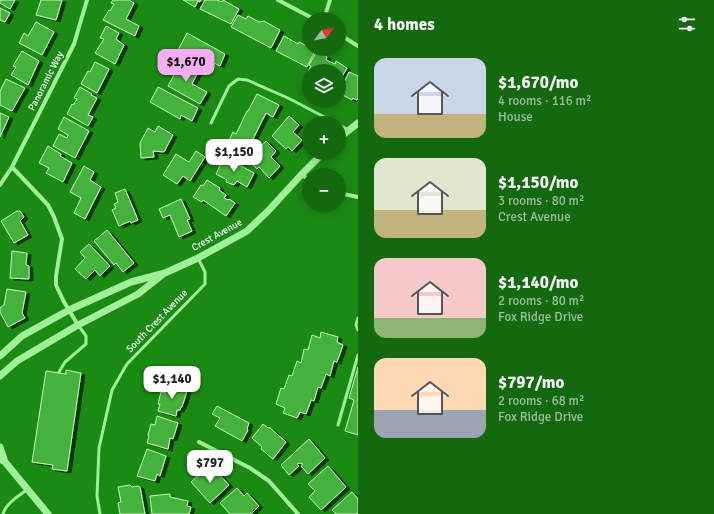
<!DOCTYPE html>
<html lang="en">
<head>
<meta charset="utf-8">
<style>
	:root { --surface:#14680e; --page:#21701c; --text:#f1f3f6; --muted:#9dbe9e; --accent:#f7adf4 }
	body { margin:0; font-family:Signika,sans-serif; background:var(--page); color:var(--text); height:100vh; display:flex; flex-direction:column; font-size:15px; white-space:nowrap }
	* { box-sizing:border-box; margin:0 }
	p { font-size:13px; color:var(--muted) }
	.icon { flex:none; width:22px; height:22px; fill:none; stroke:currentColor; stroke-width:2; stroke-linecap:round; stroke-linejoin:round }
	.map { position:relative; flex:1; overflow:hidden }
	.side { display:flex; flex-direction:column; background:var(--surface); width:356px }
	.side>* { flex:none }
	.needle { width:26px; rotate:58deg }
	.fabs { position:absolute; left:302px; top:12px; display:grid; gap:8px }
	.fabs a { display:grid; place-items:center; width:44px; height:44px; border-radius:50%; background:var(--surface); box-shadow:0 2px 10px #0003; font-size:20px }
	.price { position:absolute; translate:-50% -34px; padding:0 9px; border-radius:8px; background:#fff; color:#222; font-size:13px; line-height:26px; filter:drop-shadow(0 1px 2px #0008) }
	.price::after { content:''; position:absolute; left:50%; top:24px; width:12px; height:9px; margin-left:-6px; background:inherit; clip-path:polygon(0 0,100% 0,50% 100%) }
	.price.current { background:var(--accent); color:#111 }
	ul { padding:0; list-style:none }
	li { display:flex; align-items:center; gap:12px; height:100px; padding:0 16px }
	li span { display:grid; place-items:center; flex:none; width:112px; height:80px; border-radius:12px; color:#555 }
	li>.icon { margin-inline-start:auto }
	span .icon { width:48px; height:48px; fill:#fffc; stroke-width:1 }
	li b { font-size:17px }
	h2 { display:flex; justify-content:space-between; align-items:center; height:48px; padding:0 16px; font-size:17px }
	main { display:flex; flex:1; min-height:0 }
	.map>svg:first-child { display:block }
</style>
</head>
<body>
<main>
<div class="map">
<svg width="358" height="514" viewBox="0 0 358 514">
	<defs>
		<filter id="shadow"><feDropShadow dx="4" dy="2" stdDeviation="0" flood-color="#0009"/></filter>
	</defs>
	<rect width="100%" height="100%" fill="#1b8a13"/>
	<path fill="#44b33b" stroke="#c5fcc0" filter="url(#shadow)" d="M0,0h15l-5,9 -10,-6z
		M41,0h21l-6,20 -20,-5z
		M113,0h16l5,3 -8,16 13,7 -4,10 -32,-16 6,-10 1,1 4,-7 -3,-1z
		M183,0h18l-1,2 -2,-1 -3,6z
		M205,0h12l5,2 1,-2 16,9 -8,15 -31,-15z
		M0,8l10,5 -5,9 -5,-2z
		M238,15l8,4 2,-3 11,6 5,-1 16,9 -9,18 -40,-21z
		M36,22l18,10 -12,23 -23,-12 5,-10 4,3z
		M106,26l13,7 -3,6 8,6 -9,19 -20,-11 9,-14 -4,-1z
		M187,33l38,21 -5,12 -10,-5 -2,5 -30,-16z
		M284,36l14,8 1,-2 10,5v2l6,2 -8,16 -31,-16z
		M22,51l17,10 -11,24 -17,-10 5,-8 -3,-1z
		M317,51l10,6 -1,3 9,4 1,-3 11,7 -8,14v-11h-30v2l-1,-1 3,-6 -2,-1z
		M176,60l22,12 -6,12 15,8 -7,12 -32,-18 8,-15 -4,-2z
		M95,62l14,7 -12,24 -16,-9 7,-13 2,1z
		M349,72l9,4v21l-1,3 -4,-2 -1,2 -13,-7z
		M6,79l19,9 -13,23 -12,-6v-14z
		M80,87l12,7 -1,1 6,3 -9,17 5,2 -5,9 -21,-12 5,-10 1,1 4,-6 -3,-1z
		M158,87l40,21 -6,13 -11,-6 -1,4 -30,-17z
		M257,94l22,11 -6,12 -7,-4 -15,30 -3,-1 -8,14 -15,-8 8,-16 3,2 11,-23h1z
		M0,113l9,4 -9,20z
		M289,116l10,9 -6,7 9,8 -10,11 -4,-4 -2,2 -14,-13z
		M64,117l25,14 -14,27 -22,-12 6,-12 8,4 1,-3 -10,-6z
		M158,126l15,9 -9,17 -11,-1 1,6 -13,1 -1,-15 8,-15 7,4z
		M266,141l10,10 -5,6 9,9 -11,12 -10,-11 -2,2 -9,-9z
		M48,146l13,8 -1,2 12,7 -9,19 -17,-9 3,-5 -10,-5z
		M196,151l9,6 -15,24 -7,-5 -6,8 -14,-9 13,-21 13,8z
		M224,157l30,16 -7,14 -10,-6 -3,4 -8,-3 1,-2 -11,-6z
		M84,166l10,6 -4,8 11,7 -16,32 -11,-6 7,-15 -11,-6z
		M207,180l13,8 -1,2 7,5 -2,3 4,2 1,-1 6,4 -9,13 -23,-16 -1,2 -9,-5 8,-12 2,1z
		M125,189l13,31 -7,3 -1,-2 -11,5 -7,-16 4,-2 -2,-4 4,-2 -3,-9z
		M181,199l9,20 -3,1 5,11 -13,6 -9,-22 -7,3 -4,-9z
		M17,211h3l4,6 -4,4 8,14 -14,8 -13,-22z
		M107,230l27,33 -11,9 -7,-9 -2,2 -20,-24z
		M89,244l21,22 -10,10 -5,-6 -9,9 -11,-10 10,-11 -5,-6z
		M12,251l15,2 -1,12 3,1v13l-19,-1z
		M7,289l19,3 -4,21 3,5 -17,9 -8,-15v-4l4,-3z
		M321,332l17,5 -1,5 6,3 -6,17 -3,-1 -4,15 -4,-2 -5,14 -3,-1 -4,14 -3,-1 -5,14 -6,-2 -3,6 -14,-5 2,-5 -9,-4 5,-16 3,1 5,-14 3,1 5,-15 4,2 3,-14 4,1 4,-15 8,3z
		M358,367v68l-13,-4 9,-31 -5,-2z
		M66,370l15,3 -14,98 -15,-2 1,-4 -21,-3 14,-91 20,3z
		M167,385l20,6 -5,16h-1l-1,3h-3l-1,6 -18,-5 2,-7h-2l3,-12 4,1z
		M217,406l32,17 -2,6 1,1 -6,11 -27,-15 5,-8 -8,-4z
		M157,416l21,7 -5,16 -3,-1 -2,11 -21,-6 2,-7 -1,-1 3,-11 4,1z
		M263,424l5,4 1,-1 17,15 -13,17 -12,-10 1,-2 -10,-9z
		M309,439l16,19 -17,16 -7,-8 2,-2 -4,-1 -2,1 2,2 -10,9 -8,-10z
		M147,449l19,7 -6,20 -3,-2 -2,7 -18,-5z
		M328,466l18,21 -25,23 -12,-13 6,-6 -7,-7z
		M207,467l7,8 3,-3 12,13 -19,18 -19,-21z
		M130,485l2,2 6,-1 2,1 5,27h-25l-2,-11 3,-1 -3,-15z
		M237,488l7,8 3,-3 12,13 -8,8h-21l-10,-11z
		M352,492l6,7v15h-22l-4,-4z
		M170,494v3l18,4 -1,5 4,1 -2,7h-37l-2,-18z"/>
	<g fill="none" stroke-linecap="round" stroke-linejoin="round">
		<path stroke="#a0f099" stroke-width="3" d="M211,123l18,-37 9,-7 9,1 41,18 48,25
			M339,125l10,5
			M358,318l-2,7 2,5
			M59,372l6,-10 21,-18v-8l-8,-11
			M338,425l20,-70
			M3,514c3,-11 16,-18 25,-25
			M100,514l-3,-18 2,-48 13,-58 15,-26 78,-80v-12l-7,-14"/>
		<path stroke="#a0f099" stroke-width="4" d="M278,0l36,19
			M324,19l6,-19
			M339,34l19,12
			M12,167l62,-123 13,-44
			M301,175l8,4
			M0,185l12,-18 36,38 6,12 8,22 -6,37v9l8,17 14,23
			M339,193l19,4
			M199,442l51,26 19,13 29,33"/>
		<path stroke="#a0f099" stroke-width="7" d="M339,138l19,-15
			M0,356l22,-20 47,-26 62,-28 34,-9 33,-15 49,-27 21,-20 33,-36 22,-22
			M0,376l17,-15 61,-36 60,-31 24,-19
			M0,447l5,15
			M0,459l5,3 43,52"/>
	</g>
	<g text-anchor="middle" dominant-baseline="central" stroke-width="4" stroke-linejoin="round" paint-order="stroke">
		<g font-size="10" fill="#fff" stroke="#1b8a13">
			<text transform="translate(46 81) rotate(-63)">Panoramic Way</text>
			<text transform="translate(217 235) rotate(-29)">Crest Avenue</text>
			<text transform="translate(157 321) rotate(-46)">South Crest Avenue</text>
		</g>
	</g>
</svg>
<div class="fabs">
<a><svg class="needle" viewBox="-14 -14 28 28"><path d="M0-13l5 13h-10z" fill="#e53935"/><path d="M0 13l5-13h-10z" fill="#9dbe9e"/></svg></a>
<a><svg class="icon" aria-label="layers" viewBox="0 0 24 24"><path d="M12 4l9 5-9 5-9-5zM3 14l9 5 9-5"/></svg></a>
<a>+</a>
<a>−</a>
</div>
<b class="price current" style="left:186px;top:83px">$1,670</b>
<b class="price" style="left:234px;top:173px">$1,150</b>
<b class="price" style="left:172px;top:400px">$1,140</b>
<b class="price" style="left:210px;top:484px">$797</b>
</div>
<section class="side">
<h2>4 homes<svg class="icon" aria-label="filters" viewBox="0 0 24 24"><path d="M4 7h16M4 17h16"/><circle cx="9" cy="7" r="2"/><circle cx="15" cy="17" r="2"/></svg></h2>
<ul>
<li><span style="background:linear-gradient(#c9d6e8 70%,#c2b280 0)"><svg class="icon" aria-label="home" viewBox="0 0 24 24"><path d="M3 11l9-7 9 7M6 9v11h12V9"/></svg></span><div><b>$1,670/mo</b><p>4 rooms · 116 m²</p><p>House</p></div></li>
<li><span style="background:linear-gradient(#dfe7d0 65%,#c2b280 0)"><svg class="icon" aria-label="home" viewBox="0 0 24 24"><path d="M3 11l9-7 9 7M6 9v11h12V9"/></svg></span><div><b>$1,150/mo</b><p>3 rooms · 80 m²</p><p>Crest Avenue</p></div></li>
<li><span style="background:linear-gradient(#f6c9c9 75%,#8fb573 0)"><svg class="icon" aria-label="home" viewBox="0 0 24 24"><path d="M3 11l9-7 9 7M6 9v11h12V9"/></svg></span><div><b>$1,140/mo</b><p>2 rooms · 80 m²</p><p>Fox Ridge Drive</p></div></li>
<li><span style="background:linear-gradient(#ffd9b3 65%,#9aa5b1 0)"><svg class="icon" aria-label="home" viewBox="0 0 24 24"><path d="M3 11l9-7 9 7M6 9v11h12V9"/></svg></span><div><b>$797/mo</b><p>2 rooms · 68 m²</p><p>Fox Ridge Drive</p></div></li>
</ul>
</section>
</main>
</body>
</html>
